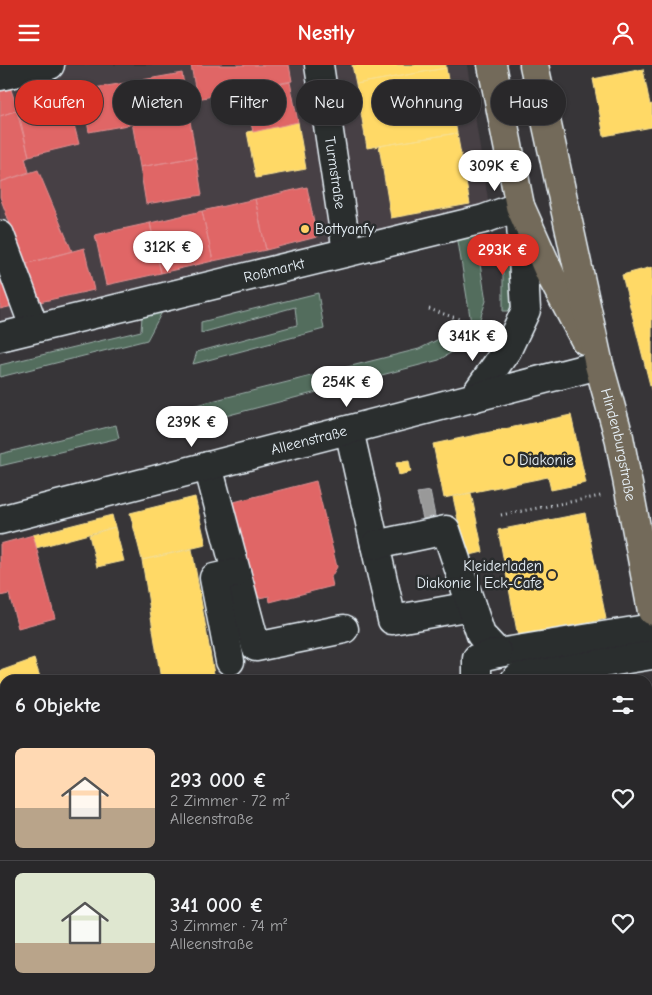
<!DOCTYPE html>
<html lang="de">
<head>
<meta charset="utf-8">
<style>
	:root { --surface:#29282a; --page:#353436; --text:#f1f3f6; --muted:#a5a6a8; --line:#454447; --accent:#d93025 }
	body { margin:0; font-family:"Comic Neue",sans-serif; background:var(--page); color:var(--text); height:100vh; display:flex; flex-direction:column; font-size:19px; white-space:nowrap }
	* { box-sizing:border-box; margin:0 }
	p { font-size:16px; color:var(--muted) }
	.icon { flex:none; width:28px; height:28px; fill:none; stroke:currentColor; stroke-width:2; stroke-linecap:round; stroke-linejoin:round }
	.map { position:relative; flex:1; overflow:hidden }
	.drawer { position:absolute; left:0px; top:610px; width:652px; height:320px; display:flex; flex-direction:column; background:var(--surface); border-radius:15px 15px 0 0; box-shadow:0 1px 4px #0004,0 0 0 1px var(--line) }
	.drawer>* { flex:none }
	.hud { position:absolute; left:15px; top:15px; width:622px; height:45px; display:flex; gap:10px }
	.price { position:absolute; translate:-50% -42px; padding:0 11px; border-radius:18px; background:#fff; color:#222; font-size:16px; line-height:32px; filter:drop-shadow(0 1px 2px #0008) }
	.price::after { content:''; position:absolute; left:50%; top:30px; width:15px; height:11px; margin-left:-8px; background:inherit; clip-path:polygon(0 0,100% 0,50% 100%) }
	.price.selected { background:var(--accent); color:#fff }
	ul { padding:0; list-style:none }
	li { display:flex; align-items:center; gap:15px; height:125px; padding:0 15px }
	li+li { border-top:1px solid var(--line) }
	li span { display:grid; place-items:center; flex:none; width:140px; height:100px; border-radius:8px; color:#555 }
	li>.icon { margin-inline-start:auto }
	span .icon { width:60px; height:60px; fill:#fffc; stroke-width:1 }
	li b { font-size:21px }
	h2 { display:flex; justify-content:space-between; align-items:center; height:60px; padding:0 15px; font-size:21px }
	.pill { padding:0 18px; border-radius:22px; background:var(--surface); box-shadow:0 1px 4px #0004,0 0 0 1px var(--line); font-size:18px; line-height:45px }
	.pill.selected { background:var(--accent); color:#fff }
	header { display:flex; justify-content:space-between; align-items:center; height:65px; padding:0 15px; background:var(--accent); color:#fff; font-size:22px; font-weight:600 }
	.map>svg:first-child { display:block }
</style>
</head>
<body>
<header><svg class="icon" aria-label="menu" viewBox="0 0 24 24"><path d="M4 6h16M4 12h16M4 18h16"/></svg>Nestly<svg class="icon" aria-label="person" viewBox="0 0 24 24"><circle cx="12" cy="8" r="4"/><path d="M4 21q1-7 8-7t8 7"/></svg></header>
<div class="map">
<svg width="652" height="930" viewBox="0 0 652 930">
	<rect width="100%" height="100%" fill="#373538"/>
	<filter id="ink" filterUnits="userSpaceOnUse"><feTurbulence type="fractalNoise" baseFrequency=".02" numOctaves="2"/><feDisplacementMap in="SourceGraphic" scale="10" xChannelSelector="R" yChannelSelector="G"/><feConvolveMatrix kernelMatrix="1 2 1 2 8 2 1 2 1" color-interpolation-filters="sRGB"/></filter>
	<g filter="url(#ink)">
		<path fill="#463f44" d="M0,0h467l22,141 -489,120z
			M0,799l5,14v112h42l1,5h-48z"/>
		<path fill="#526d5d" stroke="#9dafaa" d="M475,168l11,68 -13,38 -34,21 -267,70 -4,-18 251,-63 52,-26 -14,-88z
			M508,182l5,24 -3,40h-7v-39l-7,-23z
			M318,228l6,36 -131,35 4,-12 100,-27 -2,-18 -94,26v-11z
			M162,247l-15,28 -147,37v-12l141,-34 1,-15z
			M116,360l3,13 -119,28v-12z"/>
		<path fill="#ffd966" stroke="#f8e092" d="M352,0h94v3l-90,16z
			M446,3l11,65 -90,15 -11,-64z
			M643,4l7,36 2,-1v23l-48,9 -11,-57z
			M298,57l8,47 -50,9 -9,-46z
			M457,68l13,71 -79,14 -12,-72z
			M652,202v126l-30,-118z
			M571,350l15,68 -35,7 -3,-13 -104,21 -11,-54z
			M409,396l2,11 -12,3 -3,-12z
			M471,428l12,59 -17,4 -13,-59z
			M195,432l11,48 -64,15 -12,-47z
			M585,448l21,106 -88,18 -20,-107z
			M112,450l3,12 -79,21 -3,-13z
			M115,462l9,34 -27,6 -8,-32z
			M192,484l23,131h-54l-19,-120z
			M34,594l7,21h-36v83l-5,2v-68l3,-1 -3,-9v-16z
			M5,698v80l-5,2v-80z
			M5,784v32l-5,1v-31z
			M5,888v32l-5,2v-32z
			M155,925h47l1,5h-47z
			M248,925h46l1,5h-46z
			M314,925h44l1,5h-44z
			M380,925h46l1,5h-46z
			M446,925h29l-29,5z"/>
		<path fill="#e06666" stroke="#e29092" d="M191,0h98l3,16 -95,18z
			M182,8l14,84 -56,10 -15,-84z
			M8,16l10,29 -18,6v-33z
			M290,17l8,40 -45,10 -9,-41z
			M125,18l8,41 -44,8 -8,-42z
			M66,29l13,50 -50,12 -14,-51z
			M18,45l11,46 -4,2 4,14 -29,10v-66z
			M196,92l6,38 -56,9 -6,-37z
			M38,105l34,81 -47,13 -25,-67v-15z
			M307,122l10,50 -51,13 -11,-51z
			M255,134l11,51 -53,11 -11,-50z
			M202,146l11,50 -52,12 -11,-50z
			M150,158l11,50 -55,12 -11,-50z
			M84,183l10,42 -59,13 -10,-39z
			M0,209l13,32 -13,3z
			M316,416l21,86 -6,10 2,9 -63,16 -1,-6 -10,2 -11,-9 -22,-85z
			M33,470l22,83 -37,10 -9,-34 -9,2v-52z
			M67,925h14l2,5h-34z"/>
		<path fill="#8e7cc3" stroke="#a99fd3" d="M0,817h2l3,7v64l-5,2z"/>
		<path fill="#999" stroke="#b1b3b6" d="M430,426l5,25 -12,3 -6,-26z"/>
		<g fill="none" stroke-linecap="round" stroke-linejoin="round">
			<defs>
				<g id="minor">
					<path id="s1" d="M319,0l28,187"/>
					<path d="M0,11l50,-11"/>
					<path d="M0,170l34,92"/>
					<path id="s2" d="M0,272l484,-118 36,-13 6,104 -19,40 -34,48"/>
					<path d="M349,365l43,190 79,-14"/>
					<path d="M208,401l48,181 88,-18"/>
					<path id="s3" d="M0,455l599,-155"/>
					<path d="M375,480l71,-15 35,105 17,18 154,-25"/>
					<path d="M230,596l-16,-83 22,-5"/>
					<path d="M477,615v-22l21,-5"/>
					<path d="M515,615l3,-3 134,-22"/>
					<path d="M648,736l4,-1"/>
					<path d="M130,925l1,5"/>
				</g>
				<g id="major">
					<path d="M492,0l28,141 31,70 34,64"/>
					<path id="s4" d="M534,0l65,300 20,72 33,174"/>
				</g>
			</defs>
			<use href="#minor" stroke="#e8f1f8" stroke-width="31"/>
			<use href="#major" stroke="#e8f1f8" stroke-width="31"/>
			<path stroke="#e8f1f8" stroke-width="3" stroke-dasharray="1 4" stroke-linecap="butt" d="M429,244l42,14 15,1
				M501,450l100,-19"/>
			<use href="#minor" stroke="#2a2d2e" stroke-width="28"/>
			<use href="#major" stroke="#736b5a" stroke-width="28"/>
		</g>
	</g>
	<g fill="#ffd166" stroke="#2a2d2e" stroke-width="2">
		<circle cx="305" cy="164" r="5"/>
		<circle cx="509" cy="395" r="5"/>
		<circle cx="552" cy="510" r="5"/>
	</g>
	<g text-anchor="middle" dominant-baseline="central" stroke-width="5" stroke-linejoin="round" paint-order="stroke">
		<g font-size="15" fill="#e8f1f8" stroke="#2a2d2e">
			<text stroke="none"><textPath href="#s1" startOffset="109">Turmstraße</textPath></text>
			<text stroke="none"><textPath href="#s2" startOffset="282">Roßmarkt</textPath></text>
			<text stroke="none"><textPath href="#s3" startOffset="319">Alleenstraße</textPath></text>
			<text stroke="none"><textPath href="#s4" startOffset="389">Hindenburgstraße</textPath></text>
		</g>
		<g font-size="15" fill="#e8f1f8" stroke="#2a2d2e" text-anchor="start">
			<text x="315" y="164">Bottyanfy</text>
			<text x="519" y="395">Diakonie</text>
			<text x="542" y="501" text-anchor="end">Kleiderladen<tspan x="542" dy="17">Diakonie | Eck-Cafe</tspan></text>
		</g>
	</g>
</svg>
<b class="price" style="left:495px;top:127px">309K €</b>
<b class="price" style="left:168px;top:208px">312K €</b>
<b class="price selected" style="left:503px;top:211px">293K €</b>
<b class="price" style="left:473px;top:297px">341K €</b>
<b class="price" style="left:347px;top:343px">254K €</b>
<b class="price" style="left:192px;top:383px">239K €</b>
<div class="hud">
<a class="pill selected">Kaufen</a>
<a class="pill">Mieten</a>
<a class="pill">Filter</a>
<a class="pill">Neu</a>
<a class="pill">Wohnung</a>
<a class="pill">Haus</a>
</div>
<section class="drawer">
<h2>6 Objekte<svg class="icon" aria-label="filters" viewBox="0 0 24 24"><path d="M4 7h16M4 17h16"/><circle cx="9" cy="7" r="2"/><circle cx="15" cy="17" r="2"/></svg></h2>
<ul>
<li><span style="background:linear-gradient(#ffd9b3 60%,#b9a48a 0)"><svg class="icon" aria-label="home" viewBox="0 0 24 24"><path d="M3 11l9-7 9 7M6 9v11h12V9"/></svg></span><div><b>293 000 €</b><p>2 Zimmer · 72 m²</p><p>Alleenstraße</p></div><svg class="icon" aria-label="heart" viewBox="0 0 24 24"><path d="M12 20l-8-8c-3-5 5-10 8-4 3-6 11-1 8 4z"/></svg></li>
<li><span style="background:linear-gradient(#dfe7d0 70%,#b9a48a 0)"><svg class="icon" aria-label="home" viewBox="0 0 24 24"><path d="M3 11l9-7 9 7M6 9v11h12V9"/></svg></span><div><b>341 000 €</b><p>3 Zimmer · 74 m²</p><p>Alleenstraße</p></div><svg class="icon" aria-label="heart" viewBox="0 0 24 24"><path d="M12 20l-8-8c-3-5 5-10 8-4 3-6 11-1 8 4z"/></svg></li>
</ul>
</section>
</div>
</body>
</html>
